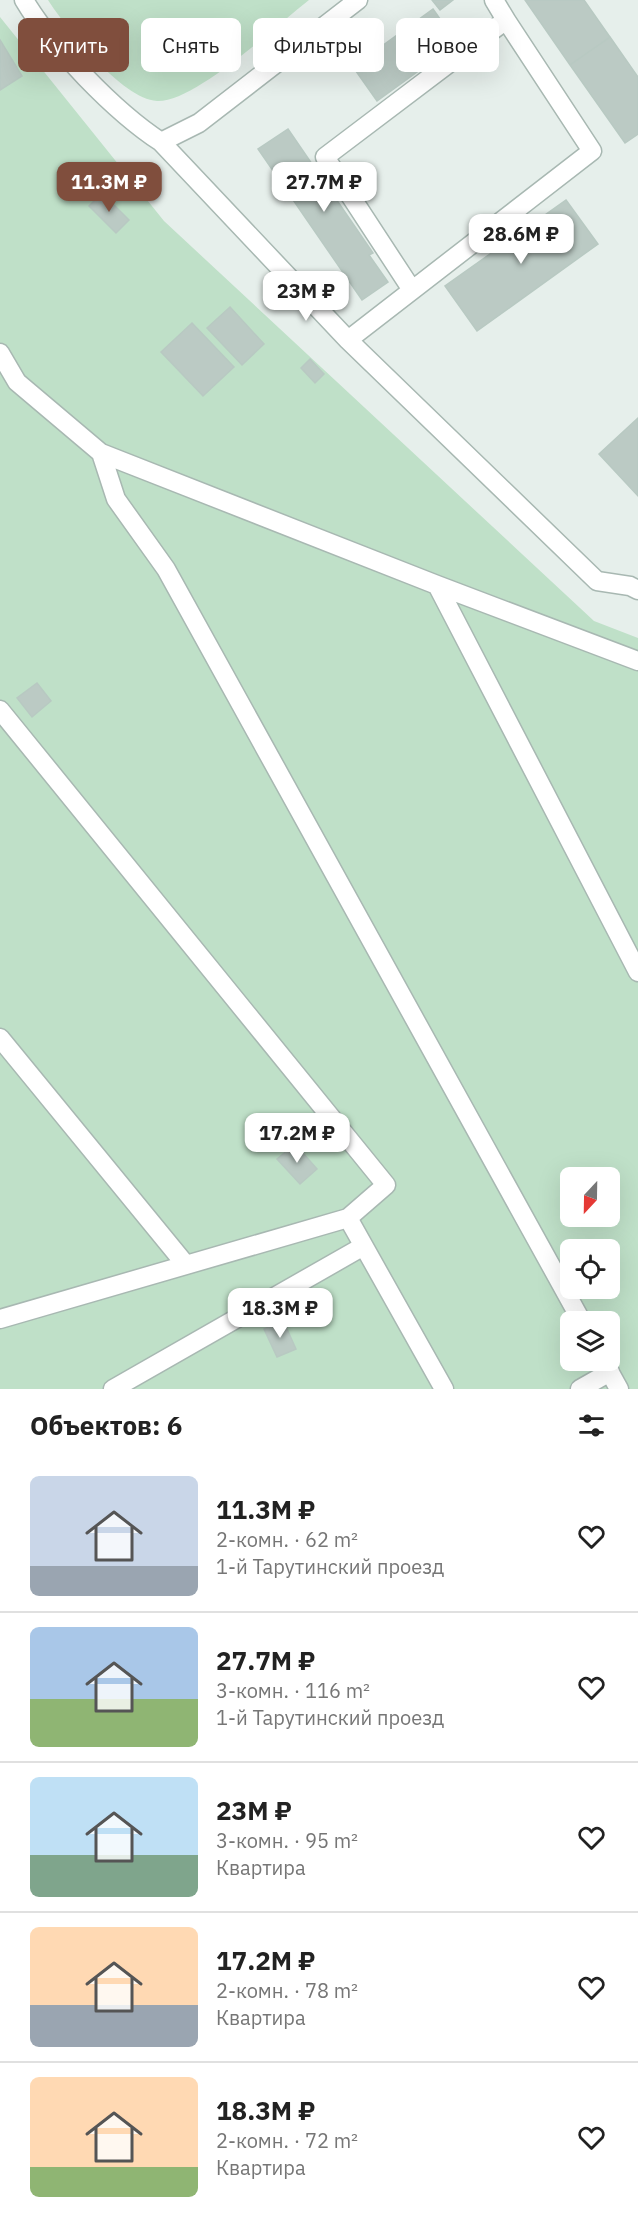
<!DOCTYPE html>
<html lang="ru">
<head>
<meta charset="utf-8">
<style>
	:root { --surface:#fff; --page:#f2f2f2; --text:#222; --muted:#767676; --line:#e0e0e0; --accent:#804e3d }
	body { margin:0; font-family:"IBM Plex Sans",sans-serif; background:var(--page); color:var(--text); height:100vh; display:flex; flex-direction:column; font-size:22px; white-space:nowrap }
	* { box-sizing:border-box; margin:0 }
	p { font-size:20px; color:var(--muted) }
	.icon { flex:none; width:33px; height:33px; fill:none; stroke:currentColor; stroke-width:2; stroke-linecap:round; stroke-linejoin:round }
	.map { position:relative; height:1389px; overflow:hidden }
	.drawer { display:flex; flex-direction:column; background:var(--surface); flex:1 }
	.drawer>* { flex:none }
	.banner { position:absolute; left:18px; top:18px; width:603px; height:54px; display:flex; gap:12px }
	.needle { width:39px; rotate:202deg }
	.fabs { position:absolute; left:560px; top:1167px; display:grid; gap:12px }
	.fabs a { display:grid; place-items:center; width:60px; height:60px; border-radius:9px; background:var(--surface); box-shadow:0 6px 24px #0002; font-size:30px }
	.price { position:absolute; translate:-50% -51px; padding:0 14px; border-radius:12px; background:#fff; color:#222; font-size:20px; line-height:39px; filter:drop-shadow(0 2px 3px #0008) }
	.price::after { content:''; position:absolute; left:50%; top:36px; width:18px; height:14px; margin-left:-9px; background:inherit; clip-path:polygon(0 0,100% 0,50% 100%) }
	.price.on { background:var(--accent); color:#fff }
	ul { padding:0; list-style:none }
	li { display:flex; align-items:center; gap:18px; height:150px; padding:0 30px }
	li+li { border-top:2px solid var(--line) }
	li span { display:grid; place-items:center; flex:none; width:168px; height:120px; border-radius:9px; color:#555 }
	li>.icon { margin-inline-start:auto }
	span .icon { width:72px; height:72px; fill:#fffc; stroke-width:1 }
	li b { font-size:26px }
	h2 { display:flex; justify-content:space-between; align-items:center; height:72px; padding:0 30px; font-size:26px }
	.tag { padding:0 21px; border-radius:9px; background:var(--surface); box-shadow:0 6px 24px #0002; font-size:21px; line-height:54px }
	.tag.on { background:var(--accent); color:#fff }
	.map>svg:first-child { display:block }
</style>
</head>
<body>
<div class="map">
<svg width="638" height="1389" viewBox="0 0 638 1389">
	<rect width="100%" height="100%" fill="#e6efeb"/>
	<path fill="#bfe0c8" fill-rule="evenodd" d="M48,0h261c-31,24 -115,103 -152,101 -35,-2 -91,-73 -109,-101z
		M0,17l164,204 430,400 44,17v751h-638zM570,1178h39v38h-39zM570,1250h39v38h-39zM570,1322h39v38h-39z"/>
	<path fill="#bbcac4" stroke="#b8c9c2" stroke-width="1.5" d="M432,0h21l-13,10z
		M525,0h59l26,37 -40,28z
		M433,9l24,34 -80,58 -24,-34z
		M610,37l28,40v57l-13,9 -55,-78z
		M0,40l22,36 -22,14z
		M288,129l85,124 -4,2 19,27 -26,18 -104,-151z
		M102,193l27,27 -13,13 -27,-27z
		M566,200l32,44 -121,87 -32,-45z
		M230,307l34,37 -22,21 -35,-37z
		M192,323l42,44 -31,29 -42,-44z
		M310,359l14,15 -9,9 -14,-15z
		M638,418v78l-39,-42z
		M37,683l14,18 -19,16 -15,-19z
		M295,1144l22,25 -17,15 -23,-25z
		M283,1320l13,29 -19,8 -13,-28z"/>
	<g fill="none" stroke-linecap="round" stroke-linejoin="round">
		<defs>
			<path id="minor" d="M24,0c28,47 91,112 137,142l187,198 249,241 33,5 8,4
				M494,0l12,20
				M161,142l38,-19 159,-123
				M348,340l244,-189 -86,-131 -181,137 87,133
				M0,353l17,29 84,71 336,132 201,76
				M101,453l15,46 50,70 416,753
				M437,585l201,387
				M0,710l386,475 -38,33 96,171
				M0,1038l186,227
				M0,1319l348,-101
				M603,1360l16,29
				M113,1389l249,-142
				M580,1389l30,-17"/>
		</defs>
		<use href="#minor" stroke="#a8b8b2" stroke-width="21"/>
		<use href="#minor" stroke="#fff" stroke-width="18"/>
	</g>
</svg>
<div class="fabs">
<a><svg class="needle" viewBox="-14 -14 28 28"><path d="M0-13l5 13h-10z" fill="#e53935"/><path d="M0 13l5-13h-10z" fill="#767676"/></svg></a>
<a><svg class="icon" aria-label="locate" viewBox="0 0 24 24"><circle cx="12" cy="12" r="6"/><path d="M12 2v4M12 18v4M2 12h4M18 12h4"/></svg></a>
<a><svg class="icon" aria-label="layers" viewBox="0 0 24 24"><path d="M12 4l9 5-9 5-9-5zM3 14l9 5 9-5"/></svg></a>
</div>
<b class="price on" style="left:109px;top:213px">11.3M ₽</b>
<b class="price" style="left:324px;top:213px">27.7M ₽</b>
<b class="price" style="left:521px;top:265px">28.6M ₽</b>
<b class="price" style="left:306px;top:322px">23M ₽</b>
<b class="price" style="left:297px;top:1164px">17.2M ₽</b>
<b class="price" style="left:280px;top:1339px">18.3M ₽</b>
<div class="banner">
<a class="tag on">Купить</a>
<a class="tag">Снять</a>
<a class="tag">Фильтры</a>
<a class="tag">Новое</a>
</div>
</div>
<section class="drawer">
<h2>Объектов: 6<svg class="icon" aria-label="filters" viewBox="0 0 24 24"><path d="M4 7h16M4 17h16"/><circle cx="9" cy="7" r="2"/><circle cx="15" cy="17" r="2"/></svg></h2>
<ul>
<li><span style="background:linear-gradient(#c9d6e8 75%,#9aa5b1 0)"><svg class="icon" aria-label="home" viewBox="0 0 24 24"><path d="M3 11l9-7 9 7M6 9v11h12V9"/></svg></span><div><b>11.3M ₽</b><p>2-комн. · 62 m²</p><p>1-й Тарутинский проезд</p></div><svg class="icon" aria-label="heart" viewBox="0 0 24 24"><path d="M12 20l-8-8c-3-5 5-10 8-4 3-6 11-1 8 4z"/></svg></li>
<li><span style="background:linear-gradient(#a9c7e8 60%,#8fb573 0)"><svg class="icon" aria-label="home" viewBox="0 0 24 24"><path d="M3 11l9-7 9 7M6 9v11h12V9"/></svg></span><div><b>27.7M ₽</b><p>3-комн. · 116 m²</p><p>1-й Тарутинский проезд</p></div><svg class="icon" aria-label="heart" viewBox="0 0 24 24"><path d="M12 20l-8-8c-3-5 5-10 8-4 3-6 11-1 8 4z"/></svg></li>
<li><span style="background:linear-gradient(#bfe0f5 65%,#7fa58c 0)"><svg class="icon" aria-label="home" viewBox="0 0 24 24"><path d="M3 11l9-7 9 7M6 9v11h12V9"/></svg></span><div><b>23M ₽</b><p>3-комн. · 95 m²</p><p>Квартира</p></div><svg class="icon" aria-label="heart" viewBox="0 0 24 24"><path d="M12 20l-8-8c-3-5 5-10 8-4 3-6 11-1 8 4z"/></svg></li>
<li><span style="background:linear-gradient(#ffd9b3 65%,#9aa5b1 0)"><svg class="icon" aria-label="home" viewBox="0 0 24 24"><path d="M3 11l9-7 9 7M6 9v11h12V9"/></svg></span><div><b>17.2M ₽</b><p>2-комн. · 78 m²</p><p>Квартира</p></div><svg class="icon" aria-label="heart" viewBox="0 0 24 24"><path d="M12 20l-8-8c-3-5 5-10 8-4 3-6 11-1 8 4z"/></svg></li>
<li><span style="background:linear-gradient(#ffd9b3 75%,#8fb573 0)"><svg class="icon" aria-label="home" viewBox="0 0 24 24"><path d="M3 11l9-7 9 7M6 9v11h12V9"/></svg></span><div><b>18.3M ₽</b><p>2-комн. · 72 m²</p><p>Квартира</p></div><svg class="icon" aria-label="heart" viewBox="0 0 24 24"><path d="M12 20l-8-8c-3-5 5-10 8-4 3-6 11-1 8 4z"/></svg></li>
</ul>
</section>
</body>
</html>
